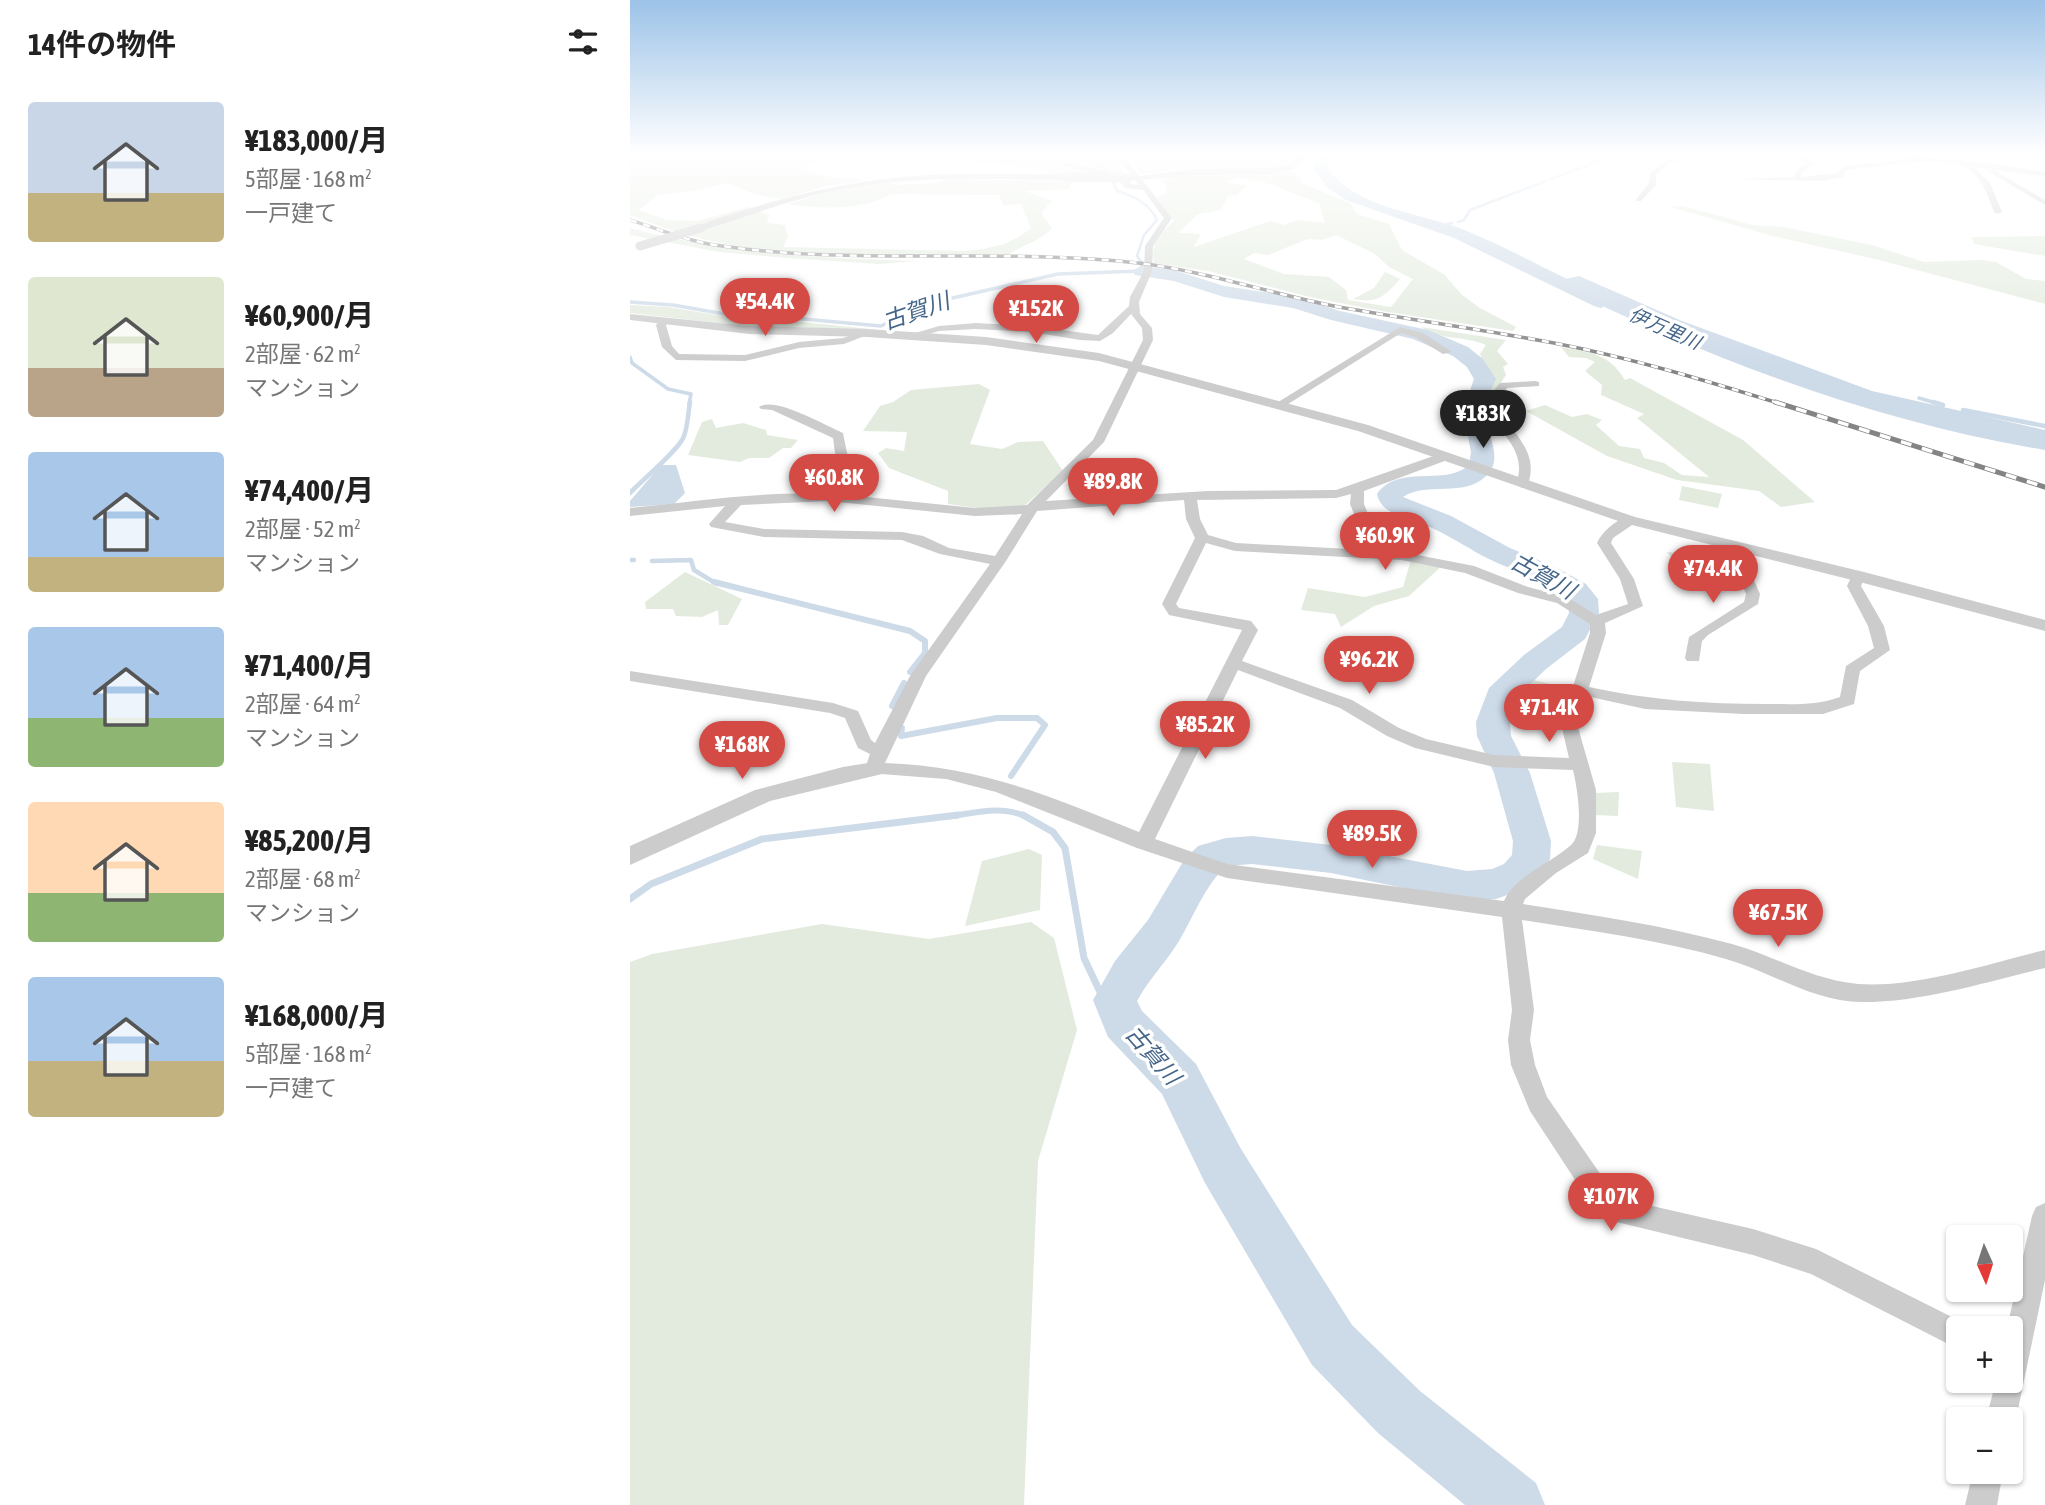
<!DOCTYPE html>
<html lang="ja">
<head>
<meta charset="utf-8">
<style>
	:root { --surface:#fff; --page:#f6f6f6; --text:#222; --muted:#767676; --accent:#d34b44 }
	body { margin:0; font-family:"Asap Condensed","Noto Sans JP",sans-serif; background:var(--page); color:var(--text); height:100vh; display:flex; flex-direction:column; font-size:26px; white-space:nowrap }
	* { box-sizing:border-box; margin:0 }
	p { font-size:23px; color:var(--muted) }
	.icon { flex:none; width:38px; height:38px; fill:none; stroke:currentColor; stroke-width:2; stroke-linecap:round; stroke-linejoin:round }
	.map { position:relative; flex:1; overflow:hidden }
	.panel { display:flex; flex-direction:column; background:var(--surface); width:630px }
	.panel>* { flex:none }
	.needle { width:46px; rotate:177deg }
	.buttons { position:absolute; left:1316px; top:1225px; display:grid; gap:14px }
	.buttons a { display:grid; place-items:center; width:77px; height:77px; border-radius:7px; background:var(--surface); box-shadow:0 2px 5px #0004; font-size:35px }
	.price { position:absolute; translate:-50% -60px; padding:0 16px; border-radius:24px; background:var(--accent); color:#fff; font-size:23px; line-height:46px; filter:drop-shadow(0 2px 4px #0008) }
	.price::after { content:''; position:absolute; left:50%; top:42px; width:21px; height:16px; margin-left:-10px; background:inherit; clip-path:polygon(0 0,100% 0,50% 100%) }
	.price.selected { background:#222; color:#fff }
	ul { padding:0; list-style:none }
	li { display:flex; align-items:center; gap:21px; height:175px; padding:0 28px }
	li span { display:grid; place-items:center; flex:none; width:196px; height:140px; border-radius:7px; color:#555 }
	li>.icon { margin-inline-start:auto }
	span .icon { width:84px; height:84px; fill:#fffc; stroke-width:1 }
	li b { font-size:30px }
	h2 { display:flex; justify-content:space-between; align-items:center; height:84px; padding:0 28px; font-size:30px }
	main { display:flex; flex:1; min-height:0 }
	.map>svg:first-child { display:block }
</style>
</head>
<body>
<main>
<section class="panel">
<h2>14件の物件<svg class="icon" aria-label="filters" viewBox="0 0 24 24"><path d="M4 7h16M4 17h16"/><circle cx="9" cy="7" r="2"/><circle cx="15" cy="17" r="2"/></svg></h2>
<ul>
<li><span style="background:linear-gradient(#c9d6e8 65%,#c2b280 0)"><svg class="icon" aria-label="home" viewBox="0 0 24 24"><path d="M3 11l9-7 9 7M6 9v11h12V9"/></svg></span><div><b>¥183,000/月</b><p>5部屋 · 168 m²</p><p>一戸建て</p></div></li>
<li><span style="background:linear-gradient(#dfe7d0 65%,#b9a48a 0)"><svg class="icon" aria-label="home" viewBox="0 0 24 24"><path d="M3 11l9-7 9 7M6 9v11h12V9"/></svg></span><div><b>¥60,900/月</b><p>2部屋 · 62 m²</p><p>マンション</p></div></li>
<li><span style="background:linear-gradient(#a9c7e8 75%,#c2b280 0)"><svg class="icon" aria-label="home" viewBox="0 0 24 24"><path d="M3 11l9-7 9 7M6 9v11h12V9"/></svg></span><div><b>¥74,400/月</b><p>2部屋 · 52 m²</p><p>マンション</p></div></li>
<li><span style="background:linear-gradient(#a9c7e8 65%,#8fb573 0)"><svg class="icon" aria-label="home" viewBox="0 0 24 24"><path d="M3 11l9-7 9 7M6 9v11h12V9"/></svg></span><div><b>¥71,400/月</b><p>2部屋 · 64 m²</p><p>マンション</p></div></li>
<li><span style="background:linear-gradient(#ffd9b3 65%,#8fb573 0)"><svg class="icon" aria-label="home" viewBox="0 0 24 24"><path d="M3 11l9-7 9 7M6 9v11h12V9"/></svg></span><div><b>¥85,200/月</b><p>2部屋 · 68 m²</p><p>マンション</p></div></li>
<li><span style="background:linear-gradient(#a9c7e8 60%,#c2b280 0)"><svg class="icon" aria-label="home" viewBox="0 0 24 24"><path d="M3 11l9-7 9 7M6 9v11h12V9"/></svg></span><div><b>¥168,000/月</b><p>5部屋 · 168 m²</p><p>一戸建て</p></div></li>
</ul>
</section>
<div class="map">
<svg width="1415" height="1505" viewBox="0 0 1415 1505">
	<rect width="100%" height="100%" fill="#fff"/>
	<path fill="#e3ebde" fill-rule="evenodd" d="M0,155l197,3 32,-3 -48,8 -4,8 24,6 29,2v2l-34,5 -44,13 -28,-5 -27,-11 -30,7 -40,5 -18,15 28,10 31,1 50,-14 21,8 -2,8 18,2 3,12 -5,10 183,4c26,-3 45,-6 65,-23l-10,-24 -18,1 -4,-10 -108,-1c-28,17 -72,15 -103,10l47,-14 53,-8 5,3 42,-2 10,-4 127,2 -3,8 -44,2 27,10 -11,12 11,15c-11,13 -30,17 -44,27 -102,-1 -218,8 -317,-19 -21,-5 -41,-14 -61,-21z
		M287,155h196l13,20h-70l-22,-7z
		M502,155h163l-13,11 -15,3 -78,-1 -41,6 -9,-1z
		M592,172h67l11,3 1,8 49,20 7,11 32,10 13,26 43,25 16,19 19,14 36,19 -3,4 -126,-19 -73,-14 -106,-27 -54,-8c-4,-19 7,-30 20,-42l-18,-24 9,-3 1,-9 -4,-5 18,-6zM609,178l28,5 52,20 6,20 -28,-3 -12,5 -15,-4 -76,26 7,-13 -23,-1 20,-19 23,-4 7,-14 8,-1 12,-9 -23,-4zM706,235l39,19 14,13 24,12 -22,28 -43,-7 -2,-10 -17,-13 -45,-3 -40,-15 10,-6 14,2 40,-16 14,1z
		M1053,206l69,19 31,2 89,18 52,17 56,-2 16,2 30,17 19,2v23l-166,-44 -106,-24 -102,-29z
		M0,228c96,26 187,30 286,33l-37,3 -92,-6 -68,-6 -89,-17z
		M1415,236v20l-71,-12 -2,-7z
		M755,272l15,7c-17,19 -22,24 -47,20l21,-11z
		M0,305l38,2 91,15 33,-1 88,9 -135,-4 -115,-13z
		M791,327l85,13 -9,11 11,13 -5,3 3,8 -13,20 -9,-5 6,-14 -10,-22 6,-9c-24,-10 -43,-4 -65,-18z
		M931,347c29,6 47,5 64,33l5,-2 113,62 72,62 -34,5 -22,-16 -82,-11 -70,-24 -81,-45 19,-6 27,12 15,-3 15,6 -6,5 23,21 21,3 4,9 20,5 18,12 27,2 -72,-59 7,-4 -43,-19 1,-10 -17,-14 10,-9 -9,-4 -17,-1z
		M349,384l11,6 -20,54 32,5 16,-7 25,-1 20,30 -40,36 -39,2 -36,-5v-13l-59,-23 -11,-15 8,-5 18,3 3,-19 -44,-1 17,-25 13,-4 18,-12z
		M82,419l4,9 27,-5 23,7 1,5 31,5 -7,8h-8l-14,10h-20l-9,4 -52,-7 14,-33z
		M1052,486l40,8 -4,14 -39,-8z
		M1085,549l16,4 -16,12 -12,-4 -25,4 -11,-13c18,2 30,-2 48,-3z
		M781,560l32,5 -34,31 -35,10 -33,21 -6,-13 -34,-4 7,-22 57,9 38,-10z
		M55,572l57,27 -14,26h-9l-1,-15 -16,7 -26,-1 -3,-7h-27l-1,-7z
		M896,678l36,9 -7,18 -39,-14z
		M1042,762l38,2 4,47 -38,-4z
		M989,792l-1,24 -25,-1 1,-22z
		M967,845l45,6 -4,28 -45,-20z
		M399,849l13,6 -2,55 -75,16 17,-65z
		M401,922l23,16 23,92 -39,131 -14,344h-394v-543l22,-8 170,-30 107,15z"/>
	<path fill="#cddae8" d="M949,276l103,45 190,70 173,39v20c-171,-28 -338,-92 -493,-168z
		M31,465h15l9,28 -11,11 -44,3v-6z"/>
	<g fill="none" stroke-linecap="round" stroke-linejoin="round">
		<path stroke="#cddae8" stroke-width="2.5" d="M453,155l25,16 9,20c17,5 32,12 40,29l-13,15 -7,21 6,8
			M921,179l65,-24
			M828,222l6,-2 6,-10 76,-29
			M809,226l13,-3"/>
		<path stroke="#cddae8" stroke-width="3.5" d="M0,302l43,3 80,14 39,-1 89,8 45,-22 132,-30 83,-3 1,-9
			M0,357l2,6 36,26 23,5 -2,10
			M1289,398l20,6"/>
		<path stroke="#cddae8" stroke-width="4.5" d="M1303,402l10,3
			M1333,410l82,16
			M0,493c12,-13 50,-44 54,-57 4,-11 4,-23 6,-34
			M0,560h4
			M22,561l39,-1 3,10 23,14"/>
		<path stroke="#cddae8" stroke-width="6" d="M84,582l196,49 15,10v12l-15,19
			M262,706l12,-23
			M272,728l-1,8 96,-18h40l8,7 -34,51
			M315,817c26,-3 57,-13 81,0"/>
		<path stroke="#cddae8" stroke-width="7" d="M393,815l30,17 12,16 19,110 16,34 15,8
			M0,899l21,-15 111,-45 196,-24"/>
		<path fill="#cddae8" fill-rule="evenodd" d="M688,155h14l-5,13c31,42 94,44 140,63 48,20 93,46 141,67l2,4 -9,6 -7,-2 -140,-68 -108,-38 -18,-12 -15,-20z
			M511,266l33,4 50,16 73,11 43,14 88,19 40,17 15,12 13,20c-5,10 -10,20 -11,31 -1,23 21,47 1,66 -22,22 -59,5 -83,21l48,19 59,32 47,20 29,16 12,15 1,14 -14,26 -39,30 -30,29 -6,24 1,14 19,37 21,68 -1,18 -18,27 -36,13 -29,2 -136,-28 -79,-9 -26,2c-22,21 -32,50 -47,75 -13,21 -30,38 -42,60l5,10 54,53 45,85 111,176 68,66 116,92 9,22h-80l-87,-72 -66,-68 -107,-182 -43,-89 -54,-57 -15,-37 22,-39 33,-41 36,-60 14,-14 28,-8 26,-2 79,9 136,26 25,-2 12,-5 8,-9 1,-14 -19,-68 -17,-37 -1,-14 13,-34 35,-33 38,-28 7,-14 -1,-13c-18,-20 -53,-28 -77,-40 -19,-9 -37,-22 -57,-31 -17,-9 -53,-12 -57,-35 22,-31 68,-7 92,-29l2,-13 -8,-42 11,-31 -7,-12 -14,-11 -40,-17 -82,-19 -38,-12 -69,-11 -50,-16 -39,-6 -3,-4z"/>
		<path fill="#ccc" fill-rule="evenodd" d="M486,155h7l49,63 -19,28 -1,25 -13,31 1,12 12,14 1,12 -49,102 -58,59 162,-10 128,-1 106,-37h8v6l-86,32v13l6,15 -7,31 39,2 72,14 54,21 39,10 29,18 32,-11 -8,-25 -23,-36c6,-13 24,-28 38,-26v6l-22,15 -2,5 23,36 9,27 -38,17 1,10 -17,54c60,13 116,17 177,17 26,0 50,2 74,-7l6,-31 28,-18 -6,-22 -21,-40 6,-13h10l2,3 -4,10 23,40 6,24 -30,21 -6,33 -31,10h-80l-98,-5 -59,-13 -9,28 19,66v43l-8,20 -32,20 -31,26 -2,5c70,11 140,21 209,40 43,12 80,36 126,40 59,4 129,-20 187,-34v18c-60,14 -121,34 -183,34 -49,0 -90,-30 -136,-43 -66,-19 -135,-28 -204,-39l12,90 -4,30 5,25 12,32 70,101 136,31 63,20 152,76 1,3h-11v21l-147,-75 -58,-19 -153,-37 -70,-107 -19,-46 -3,-25 4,-30 -10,-93 -275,-39 -90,-30 -141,-56 -50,-13 -78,-6 -3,-4 5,-15 -12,-6 -13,-30 -15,-5 -200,-32v-10l203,32 25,8 13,29 4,3 35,-67 80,-112 -50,-10 -38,-14 -138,-3 -53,-10 -2,-3 16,-18 -95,10v-8c73,-7 149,-20 222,-12l-17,-43 -2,-15 -61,-28 -11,-1 -2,-2c16,-11 67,19 84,26l4,20 19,44 109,11 52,-3 66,-65 50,-100 -1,-12 -11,-14 -18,19 -13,8 -20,-1 -48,-8 -56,-3 -37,2 -29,8 -5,-3 34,-10 37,-3 56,3 66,9 31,-29 1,-9 14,-26 1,-25 19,-28 -21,-28 -17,-2 -10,-10 -58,-14 3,-2 60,12 10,10 8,1zM721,494l-1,10 6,15 -6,30 -114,-6 -28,-8 -8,-16 -3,-19 139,-2zM554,500l2,19 9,19 -33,66 7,11 73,15 -103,202c-88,-35 -157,-66 -254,-69l41,-87 80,-115 31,-50zM198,501l147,15 47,-2 -27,42 -46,-8 -26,-12 -21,-4 -138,-3 -39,-7 16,-17zM576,543l29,8 167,9 63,13 53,20 39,10 33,21v9l-29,91 8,34 -75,-3 -68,-16 -27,-11 -47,-28 -110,-39 16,-31 -7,-9 -72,-13 -3,-4zM608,670l102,38 47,28 28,12 79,19 79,3c4,16 12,63 -2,75 -13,12 -31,20 -45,31 -10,8 -17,14 -22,25l-277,-37 -72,-25z
			M1055,155h10l-25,8 -14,11v11l-15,16h-6l13,-17 3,-12 15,-11z
			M1166,155h7l11,9 -13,9v4l36,-4 7,-7 64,-7 -7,-4 94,9 50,8v4l-72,-9 17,16 12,29 -4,2 -4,-2c-6,-16 -12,-36 -29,-45 -24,-12 -90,0 -119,3l-3,7 -22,4 -83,-2 56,-2 2,-6 10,-7z
			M1360,168l55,32v5l-57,-34z
			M31,319l8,2 -3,4 6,21 7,8 66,1 54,-13 44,-4 24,-8 5,3 -28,11 -45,4 -54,13 -69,-1 -14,-13 -6,-22z
			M770,327l23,6 29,19 -9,2 -28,-17 -14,-4 -116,73 -10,-2z
			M905,381l4,1v4l-32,2 -4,6 15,15 -4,6 -11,2c16,21 35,39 25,67l-6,4 -6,-4c11,-29 -10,-47 -27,-69l17,-6 -15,-15 9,-11z
			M1101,540l7,4 22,50 -2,10 -50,31 -6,6 -3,20h-12l-2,-3 4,-21 55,-35 2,-8 -22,-50z
			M1415,1203v77l-29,139 -5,11v-11h-25l10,-38h15v-53h-4l25,-112 4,-9z
			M1343,1472h30l-6,33h-32z"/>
		<path fill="#ccc" fill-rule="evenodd" d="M669,155h9l-15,14 -22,5 -77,1 -66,6 -4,-3 70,-9 77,-1 16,-3z
			M330,174h105l4,3 -4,3c-70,-1 -141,-4 -210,7 -52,8 -101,27 -151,43l-8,-2c12,-8 31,-12 46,-17 72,-23 142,-36 218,-37z
			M0,314l119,12 118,3 119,8 113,16 269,72 267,92 229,55 181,48v11l-193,-51 -228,-57 -266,-92 -259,-70 -113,-16 -119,-8 -118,-3 -119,-14z
			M244,762l8,2 3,5 -3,5 -112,27 -140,64v-19l125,-56 88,-23z"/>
		<defs>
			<path id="rail-far1" d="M0,220c26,8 52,19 79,24 142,23 286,3 429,19 68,8 133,31 201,44 73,13 147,23 220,37 76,15 148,37 222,60"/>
			<path id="rail" d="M1145,402l270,85"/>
		</defs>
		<use href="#rail-far1" stroke="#848484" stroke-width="3.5"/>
		<use href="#rail" stroke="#848484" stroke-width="5"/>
		<use href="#rail-far1" stroke="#fff" stroke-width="2.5" stroke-dasharray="7" stroke-linecap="butt"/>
		<use href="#rail" stroke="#fff" stroke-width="3.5" stroke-dasharray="11" stroke-linecap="butt"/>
		<path stroke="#ccc" stroke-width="9" d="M435,177l63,1
			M10,246l61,-18"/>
	</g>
	<linearGradient id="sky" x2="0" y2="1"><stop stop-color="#9dc3e8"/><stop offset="0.42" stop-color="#fff"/><stop offset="1" stop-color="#fff" stop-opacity="0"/></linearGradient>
	<rect width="1415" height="366" fill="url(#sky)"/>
	<g text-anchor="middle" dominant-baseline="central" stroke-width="7" stroke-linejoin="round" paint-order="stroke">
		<g font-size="19" font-style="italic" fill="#456689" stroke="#fff">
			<text transform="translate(1035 328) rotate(24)">伊万里川</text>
		</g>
		<g font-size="23" font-style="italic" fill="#456689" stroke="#fff">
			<text transform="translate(286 311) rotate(-19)">古賀川</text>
			<text transform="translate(913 576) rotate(29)">古賀川</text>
			<text transform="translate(523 1055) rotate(49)">古賀川</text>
		</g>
	</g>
</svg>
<div class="buttons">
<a><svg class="needle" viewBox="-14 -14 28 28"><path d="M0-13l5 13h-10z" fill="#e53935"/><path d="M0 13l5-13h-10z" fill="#767676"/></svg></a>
<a>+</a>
<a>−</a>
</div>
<b class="price" style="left:135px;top:338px">¥54.4K</b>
<b class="price" style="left:406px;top:345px">¥152K</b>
<b class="price selected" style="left:853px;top:450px">¥183K</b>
<b class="price" style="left:204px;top:514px">¥60.8K</b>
<b class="price" style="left:483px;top:518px">¥89.8K</b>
<b class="price" style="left:755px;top:572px">¥60.9K</b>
<b class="price" style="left:1083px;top:605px">¥74.4K</b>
<b class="price" style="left:739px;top:696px">¥96.2K</b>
<b class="price" style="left:919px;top:744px">¥71.4K</b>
<b class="price" style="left:575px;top:761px">¥85.2K</b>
<b class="price" style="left:112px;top:781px">¥168K</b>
<b class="price" style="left:742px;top:870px">¥89.5K</b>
<b class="price" style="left:1148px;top:949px">¥67.5K</b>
<b class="price" style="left:981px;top:1233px">¥107K</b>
</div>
</main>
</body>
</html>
